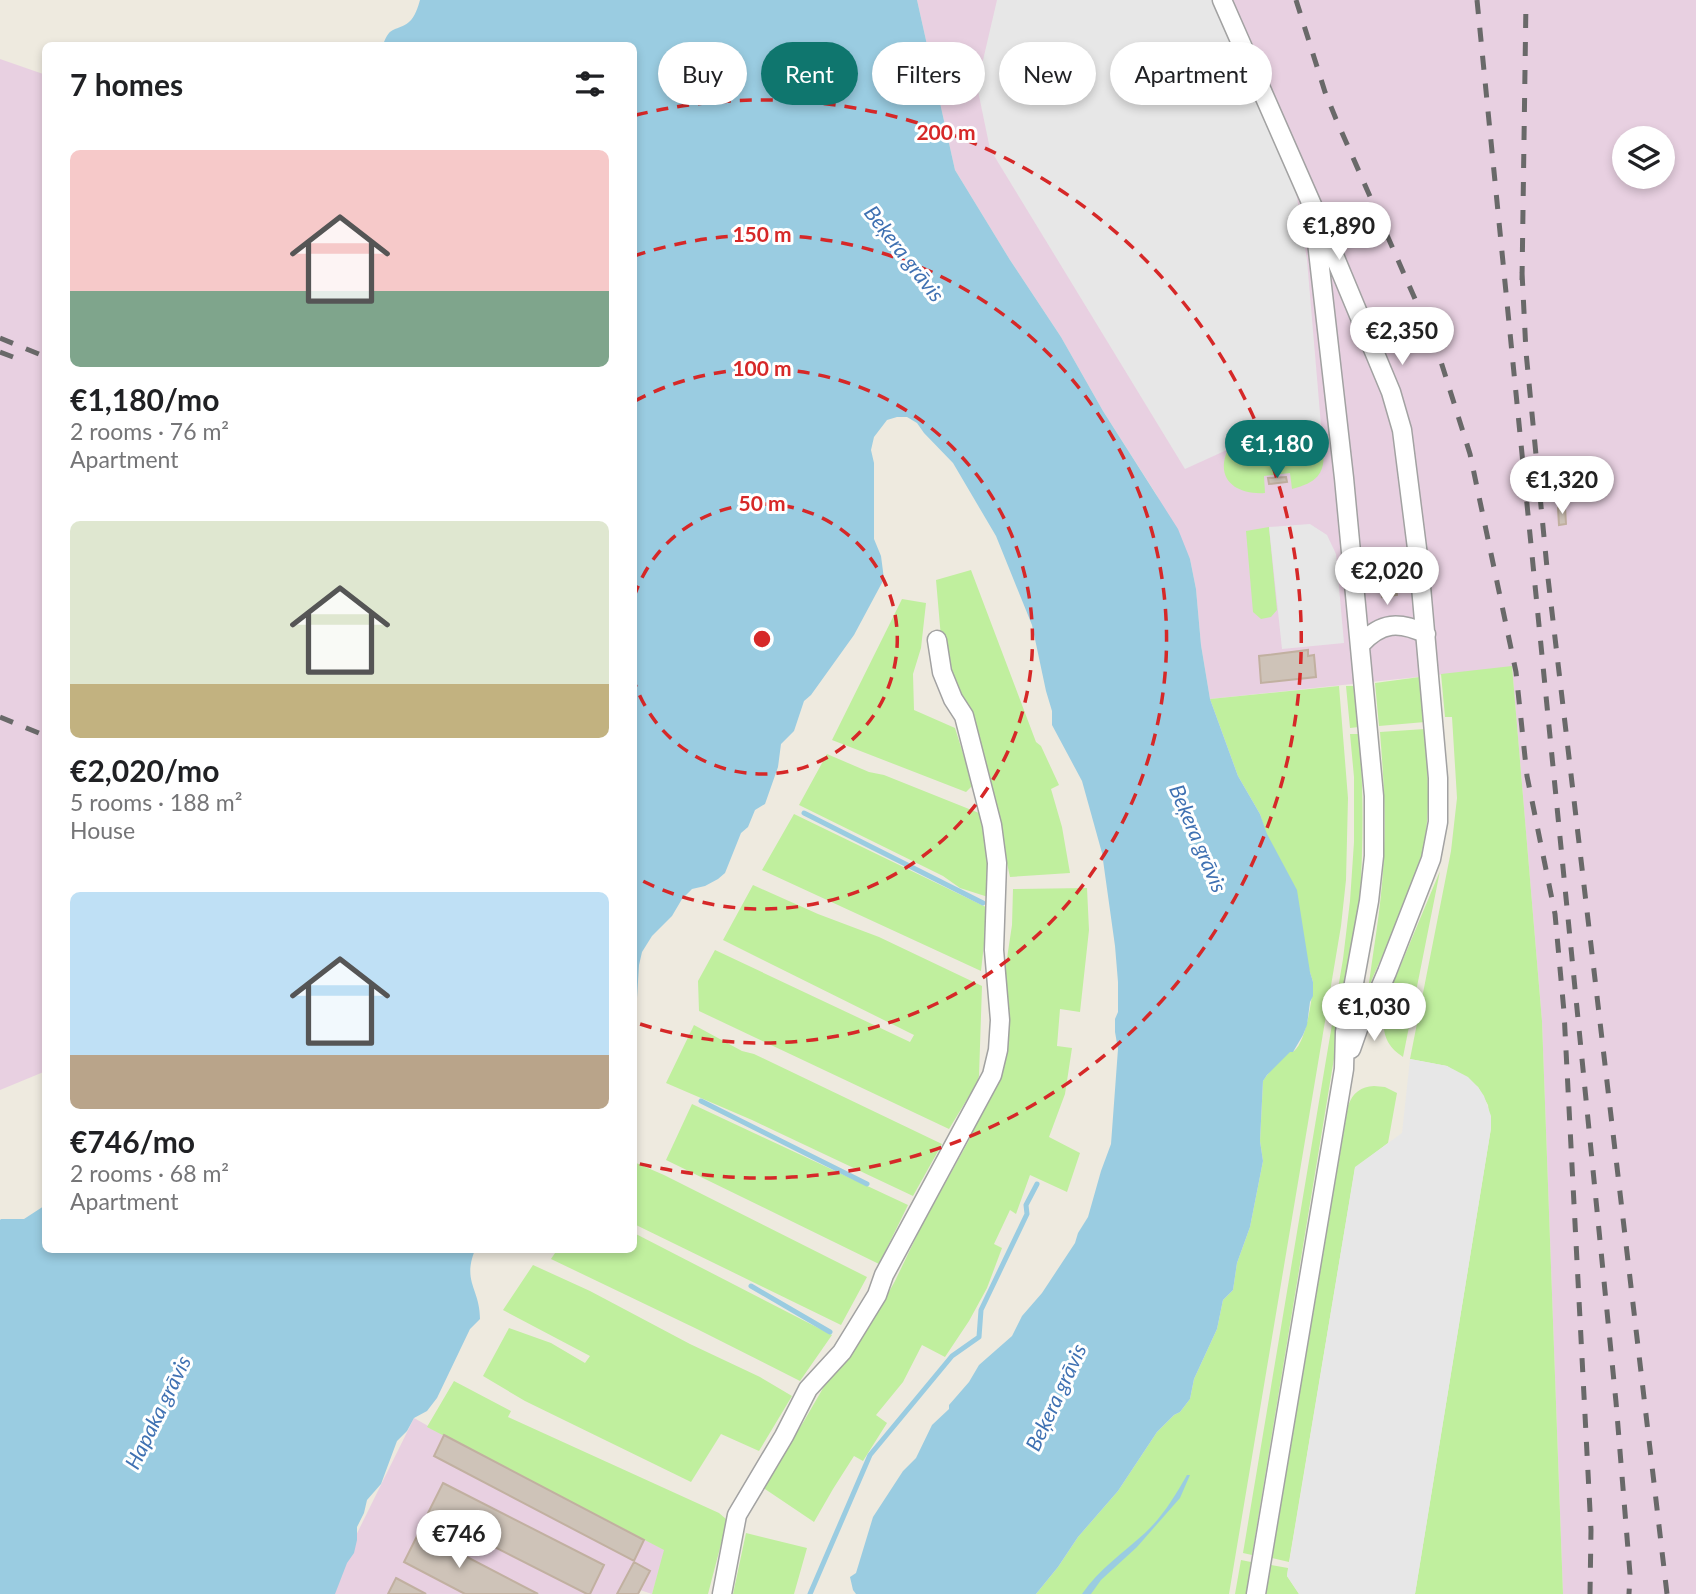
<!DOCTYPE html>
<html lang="en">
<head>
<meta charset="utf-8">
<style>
	:root { --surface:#fff; --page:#f2f2f2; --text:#202124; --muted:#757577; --accent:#0f766e }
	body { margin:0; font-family:Lato,sans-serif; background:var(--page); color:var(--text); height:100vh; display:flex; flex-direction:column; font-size:26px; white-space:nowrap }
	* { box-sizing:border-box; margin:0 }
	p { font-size:23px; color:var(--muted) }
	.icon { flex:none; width:38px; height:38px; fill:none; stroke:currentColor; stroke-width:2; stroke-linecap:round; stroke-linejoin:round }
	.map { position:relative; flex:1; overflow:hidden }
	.details { position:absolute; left:42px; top:42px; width:595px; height:1211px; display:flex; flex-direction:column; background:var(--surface); border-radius:10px; box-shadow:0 4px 10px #0003 }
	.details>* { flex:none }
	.guide { position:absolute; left:658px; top:42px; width:665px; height:63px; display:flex; gap:14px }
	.fabs { position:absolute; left:1612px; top:126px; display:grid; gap:14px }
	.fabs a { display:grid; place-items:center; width:63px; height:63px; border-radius:50%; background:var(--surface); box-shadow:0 4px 10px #0003; font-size:35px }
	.price { position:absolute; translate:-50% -60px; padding:0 16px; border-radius:24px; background:#fff; color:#222; font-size:23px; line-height:46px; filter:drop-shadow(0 2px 4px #0008) }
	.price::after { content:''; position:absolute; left:50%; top:42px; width:21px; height:16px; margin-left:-10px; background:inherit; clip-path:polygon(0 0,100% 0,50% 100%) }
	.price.active { background:var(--accent); color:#fff }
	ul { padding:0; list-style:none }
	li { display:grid; align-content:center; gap:14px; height:371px; padding:0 28px }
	li span { display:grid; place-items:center; height:217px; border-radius:10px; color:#555 }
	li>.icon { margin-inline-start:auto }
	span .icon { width:126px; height:126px; fill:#fffc; stroke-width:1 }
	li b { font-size:30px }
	h2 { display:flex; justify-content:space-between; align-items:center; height:84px; padding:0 28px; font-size:30px }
	.tag { padding:0 24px; border-radius:32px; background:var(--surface); box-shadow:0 4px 10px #0003; font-size:24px; line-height:63px }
	.tag.active { background:var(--accent); color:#fff }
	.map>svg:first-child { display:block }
</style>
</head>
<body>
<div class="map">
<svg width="1696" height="1594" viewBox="0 0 1696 1594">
	<rect width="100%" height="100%" fill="#eeeadf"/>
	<path fill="#e8d0e1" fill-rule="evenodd" d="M917,0h779v1594h-133l-21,-573 -30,-354 -302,32 -9,-54 -5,-56 -6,-30 -34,-65 -53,-83 -42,-74 -51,-77 -55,-90zM1624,138h38v39h-38z
		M0,59l46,16v996l-46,19z
		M414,1418l30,17 221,115 -13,44 -12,-4 -2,4h-311z"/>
	<path fill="#c0ef9e" d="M1322,437c4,30 3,44 -30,52l-2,-16 -26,3 1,17c-28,2 -51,-13 -37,-44l12,-5 49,-4 2,20 21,-1 -2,-21z
		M1269,527l8,83 -6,7 -10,2 -8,-7 -7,-81z
		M971,570l65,172 5,4 18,39 -8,4 11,38 8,46 -60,4 -16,-73 -52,-155 -6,-69z
		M902,599l24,4 -5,45 -8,26 1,36 41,18 18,57 -7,7 -134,-52z
		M1512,666l30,355 21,573h-148l76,-466 -3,-23 -10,-18 -31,-21 -37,-7 41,-208 6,-53 -5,-81h-7l-4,-43z
		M1420,677l5,45 -46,4 -4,-43z
		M1339,686l9,112 -2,82 -5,46 -112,668h-193l22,-27 20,-30 40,-46 39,-59 17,-17 6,-3 10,-13 4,-20 23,-50 6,-29 10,-10 4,-27 13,-36 13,-66 -3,-20 3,-60c5,-8 18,-23 26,-29 2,0 4,0 5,-1 12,-9 19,-55 19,-69l-53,-168 -22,-38 -28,-77z
		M1346,686h8l5,41 -9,1z
		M1425,729c2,42 7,83 -3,124 -10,44 -34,89 -52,131l-1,-1c6,-44 14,-88 15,-133 2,-39 -1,-79 -4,-118z
		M1350,734h9c5,56 4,111 1,167l-108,654 -9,-2 100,-594 7,-58 4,-59v-65z
		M827,754l42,18 15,3 95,38 10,46 -1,38 -28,-9 -17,-12 -144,-71z
		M794,814l194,94 -7,63 -219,-101z
		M1440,871l-37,186c-4,-3 -10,-7 -13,-12 -10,-14 -6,-32 -3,-47z
		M753,885l65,29 61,23 103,49 -3,90 -2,7 -28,46 -250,-118 -1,-30 17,-31 195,92 4,-7 -191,-95z
		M1087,888l2,42 -9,82 -20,-3 -3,37 15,2 -7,46 -16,43 31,16 -13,39 -37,-17 -14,39 -6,-4 -16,34 8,4 -15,40 -18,33 -24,36 -23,-12 -19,37 -27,33 11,8 -24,38 -9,-5 -21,33 -19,33 -52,-35 42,-66 22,-38 22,-33 28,-35 19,-34 26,-54 47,-85 30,-67 8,-72v-38l6,-40 1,-36z
		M694,1025l48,26 12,3 188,90 -29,52 -161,-76 -86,-37z
		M1374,1086l11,1 12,6 -9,50 -33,25 -66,394 -17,-4 76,-452c5,-14 13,-19 26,-20z
		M692,1104l216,101 -29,59 -213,-104z
		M634,1162l30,13 203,102 -26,48 -207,-101z
		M634,1233l198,102 -32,46 -103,-52 -146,-70 6,-9h77z
		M533,1265l57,26 100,53 70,33 32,19 -33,55 -38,-17 -30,48 -166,-81 -42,-25 26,-48 42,15 34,20 5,-7 -87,-46z
		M454,1381l57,30 -3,6 211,96 7,6v6l-18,69h-56l12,-44 -237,-123z
		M746,1533l61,15 -13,46h-61z
		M1241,1560l10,2 -5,32h-11z
		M1271,1565l17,3 -1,8 12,18h-33z"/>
	<path fill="#e7e7e7" d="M997,0h215l83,185 12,75 15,177 -82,7 -55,25 -195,-320 -13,-63z
		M1310,524l17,11 9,19 8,89 -62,6 -13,-122z
		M1410,1059l37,7 21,11 10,10 6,9 7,20v12l-76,466h-116l-12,-18 68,-409 47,-34z"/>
	<path fill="#9acce1" d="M420,0h497l38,170 55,90 51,77 42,74 75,118 12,30 6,30 5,56 9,54 28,77 22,38 7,20 30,56 13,82 3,10v14l-3,6 -3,23 -4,10 -10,17h-3l-23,23 -4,6 -3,60 3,20 -13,66 -13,36 -4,27 -10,10 -6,29 -23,50 -4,20 -10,13 -6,3 -17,17 -39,59 -40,46 -20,30 -22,27h-180l-3,-4 -3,-13 6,-4 17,-56 30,-46 13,-13 16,-33 17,-16v-4l20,-23 10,-17 33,-29 10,-20 20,-23 33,-50 3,-10 10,-16 13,-46 10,-27 7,-95 -3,-17v-13l3,-7v-30l-3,-36 -13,-93 -20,-72 -30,-56v-14l-6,-20 -14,-66 -36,-89 -43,-73 -29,-30 -7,-10 -10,-6h-10l-10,3 -13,17 -3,13 3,13v76l7,17 3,23 -30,56 -43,60 -7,6 -10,30 -13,13 -3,23 -13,37 -10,6 -7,17 -7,6 -16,40 -7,6 -13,7 -13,3 -10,10 -10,17 -20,20 -10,16 -3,13 -5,83v-1002l-251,-1c7,-21 14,-13 26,-23 6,-5 9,-15 11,-22z
		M45,1203l1,47h429c-13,32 5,39 5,69l-10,10 -33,69 -10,13 -13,7 -7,13 -10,10 -16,43 -14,16 -3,13 -7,14v13l-3,13 -7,10 -12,31h-335v-374l1,-1h23l20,-13z
		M1187,1475h3l-10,23 -43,49 -36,33 -10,14h-9c17,-25 41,-41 63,-61 18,-17 30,-37 42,-58z"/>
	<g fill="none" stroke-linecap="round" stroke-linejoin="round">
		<path stroke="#9acce1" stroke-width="5" d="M804,813l179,90
			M701,1101l166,83
			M751,1286l79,46
			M810,1594l60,-139 82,-99 27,-19 2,-27 46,-96 -1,-9 11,-21"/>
	</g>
	<path fill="#cec3b8" stroke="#c1b0a0" stroke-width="2" d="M1304,441l1,11 -10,1 -1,-11z
		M1286,477l1,5 -18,2 -1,-6z
		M1565,507l1,17 -7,1 -1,-17z
		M1394,563l3,32 -15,2 -3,-33z
		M1308,650v6l6,-1 2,22 -55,6 -2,-27z
		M444,1435l200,105 -10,21 -200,-105z
		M443,1483l161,82 -14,29h-3l-159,-81z
		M419,1532l119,62h-73l-61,-32z
		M634,1562l16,9 -12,23h-21z
		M396,1578l30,16h-38z"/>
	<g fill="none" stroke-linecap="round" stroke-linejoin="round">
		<defs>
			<path id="minor" d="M1222,0l91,207 31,271 30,318v60l-5,45 -24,131 -1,37 -88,525
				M1321,224l70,168 11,38 17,134 19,214v44l-7,37 -44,113 -12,28 -11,12 -13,37
				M1361,644c20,-22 38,-23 65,-10
				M722,1594l15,-79 47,-79 24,-47 34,-37 35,-57 7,-20 108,-200 6,-25 2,-30 -6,-70 3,-87 -5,-38 -28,-109 -11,-17 -11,-27 -5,-32"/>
		</defs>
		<use href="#minor" stroke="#a2a2a2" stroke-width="21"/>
		<use href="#minor" stroke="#fff" stroke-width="18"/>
		<path stroke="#696969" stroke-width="5" stroke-dasharray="14 14" stroke-linecap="butt" d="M1296,0l29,92 11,27 101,230 33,105 46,218 11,104 28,138 9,98 27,518 -1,64
			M1477,0l139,1402 14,172 -1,20
			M1522,272l4,80 22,226 119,1016
			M1522,280l4,-280
			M0,338l46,19
			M0,352l13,5
			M0,717l46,19"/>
	</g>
	<g fill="none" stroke="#d62828" stroke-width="3.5" stroke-dasharray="12 9">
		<path d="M634 597A135 135 0 1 1 634 681"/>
		<path d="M635 401A270 270 0 1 1 635 877"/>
		<path d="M634 256A404 404 0 1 1 634 1022"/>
		<path d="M636 115A539 539 0 1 1 636 1163"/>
	</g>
	<g text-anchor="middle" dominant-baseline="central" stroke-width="6" stroke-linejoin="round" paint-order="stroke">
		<g font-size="21" font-style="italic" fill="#3f71b2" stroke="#fff">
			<text transform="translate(905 253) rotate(52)">Beķera grāvis</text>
			<text transform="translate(1199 838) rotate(67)">Beķera grāvis</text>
			<text transform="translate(1055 1397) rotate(-65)">Beķera grāvis</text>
			<text transform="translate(157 1412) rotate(-64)">Hapaka grāvis</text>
		</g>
	</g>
	<circle cx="762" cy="639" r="10" fill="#d62828" stroke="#fff" stroke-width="3.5"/>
	<g font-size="21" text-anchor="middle" font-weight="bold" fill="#d62828" stroke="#fff" stroke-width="6" stroke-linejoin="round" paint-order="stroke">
		<text x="946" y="140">200 m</text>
		<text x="762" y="242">150 m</text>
		<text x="762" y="376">100 m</text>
		<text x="762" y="511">50 m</text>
	</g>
</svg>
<div class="fabs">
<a><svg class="icon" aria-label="layers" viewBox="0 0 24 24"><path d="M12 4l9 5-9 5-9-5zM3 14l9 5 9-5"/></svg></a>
</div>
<b class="price" style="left:1339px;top:262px">€1,890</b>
<b class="price" style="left:1402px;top:367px">€2,350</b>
<b class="price active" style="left:1277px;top:480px">€1,180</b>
<b class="price" style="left:1562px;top:516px">€1,320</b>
<b class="price" style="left:1387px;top:607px">€2,020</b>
<b class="price" style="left:1374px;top:1043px">€1,030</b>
<b class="price" style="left:459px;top:1570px">€746</b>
<div class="guide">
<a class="tag">Buy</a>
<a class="tag active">Rent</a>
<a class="tag">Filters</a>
<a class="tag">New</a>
<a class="tag">Apartment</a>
</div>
<section class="details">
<h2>7 homes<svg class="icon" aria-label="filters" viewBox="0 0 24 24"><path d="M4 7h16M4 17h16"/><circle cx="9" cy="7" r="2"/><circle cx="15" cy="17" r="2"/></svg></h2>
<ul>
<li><span style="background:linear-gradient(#f6c9c9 65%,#7fa58c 0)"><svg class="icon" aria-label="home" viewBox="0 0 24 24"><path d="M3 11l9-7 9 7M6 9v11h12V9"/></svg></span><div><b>€1,180/mo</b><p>2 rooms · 76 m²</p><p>Apartment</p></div></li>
<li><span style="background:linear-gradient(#dfe7d0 75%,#c2b280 0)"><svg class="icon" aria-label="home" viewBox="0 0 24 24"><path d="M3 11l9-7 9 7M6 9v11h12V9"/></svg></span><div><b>€2,020/mo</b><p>5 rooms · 188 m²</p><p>House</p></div></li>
<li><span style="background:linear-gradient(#bfe0f5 75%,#b9a48a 0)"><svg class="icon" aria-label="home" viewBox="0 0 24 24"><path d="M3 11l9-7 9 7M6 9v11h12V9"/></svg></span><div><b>€746/mo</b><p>2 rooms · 68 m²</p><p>Apartment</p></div></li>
</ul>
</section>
</div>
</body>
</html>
